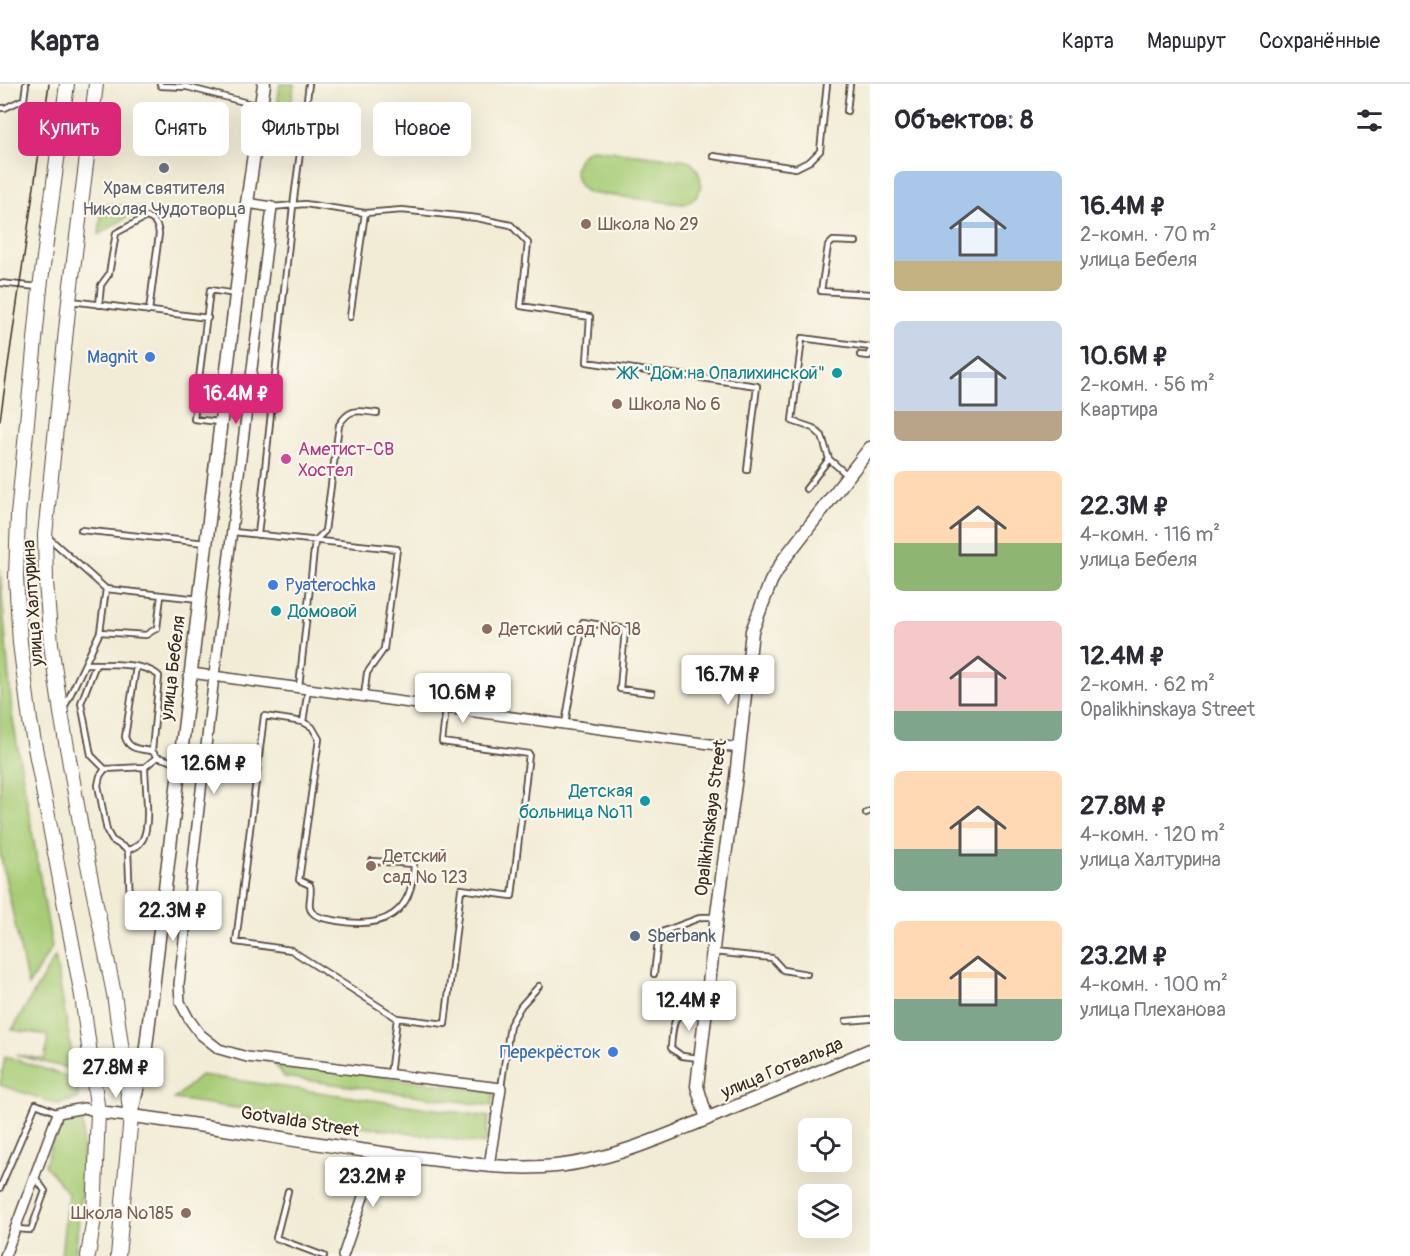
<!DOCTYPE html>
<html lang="ru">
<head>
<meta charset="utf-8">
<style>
	:root { --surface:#fff; --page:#f2f2f3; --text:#2b2b33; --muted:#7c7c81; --line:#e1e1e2; --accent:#db2777 }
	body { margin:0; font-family:Pangolin,sans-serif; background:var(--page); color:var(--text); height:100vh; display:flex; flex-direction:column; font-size:22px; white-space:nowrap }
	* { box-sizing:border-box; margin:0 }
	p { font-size:20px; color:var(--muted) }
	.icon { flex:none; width:33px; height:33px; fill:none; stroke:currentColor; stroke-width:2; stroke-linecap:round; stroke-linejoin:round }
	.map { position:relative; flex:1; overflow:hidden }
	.sheet { display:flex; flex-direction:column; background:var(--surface); width:540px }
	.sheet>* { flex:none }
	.banner { position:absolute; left:18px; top:18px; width:570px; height:54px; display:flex; gap:12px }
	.fabs { position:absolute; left:798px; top:1034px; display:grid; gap:12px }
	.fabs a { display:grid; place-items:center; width:54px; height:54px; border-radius:9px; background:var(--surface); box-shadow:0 6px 24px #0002; font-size:30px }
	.price { position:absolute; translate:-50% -51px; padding:0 14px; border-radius:6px; background:#fff; color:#222; font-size:20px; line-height:39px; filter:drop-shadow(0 2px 3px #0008) }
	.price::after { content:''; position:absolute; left:50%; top:36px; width:18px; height:14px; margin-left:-9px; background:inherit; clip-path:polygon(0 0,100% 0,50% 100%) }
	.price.active { background:var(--accent); color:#fff }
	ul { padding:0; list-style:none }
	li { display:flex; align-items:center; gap:18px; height:150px; padding:0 24px }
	li span { display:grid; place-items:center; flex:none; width:168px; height:120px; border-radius:9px; color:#555 }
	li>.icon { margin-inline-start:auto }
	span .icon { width:72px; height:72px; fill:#fffc; stroke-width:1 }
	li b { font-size:26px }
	h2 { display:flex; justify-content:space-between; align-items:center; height:72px; padding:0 24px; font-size:26px }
	.tag { padding:0 21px; border-radius:9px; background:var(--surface); box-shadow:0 6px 24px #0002; font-size:21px; line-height:54px }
	.tag.active { background:var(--accent); color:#fff }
	header { display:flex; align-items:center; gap:36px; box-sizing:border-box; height:84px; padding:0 30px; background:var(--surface); border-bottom:2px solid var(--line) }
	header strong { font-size:28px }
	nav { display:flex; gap:33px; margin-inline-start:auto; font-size:21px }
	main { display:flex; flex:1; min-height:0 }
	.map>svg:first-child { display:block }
</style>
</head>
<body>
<header>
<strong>Карта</strong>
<nav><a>Карта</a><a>Маршрут</a><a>Сохранённые</a></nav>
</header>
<main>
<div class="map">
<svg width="870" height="1172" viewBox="0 0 870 1172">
	<rect width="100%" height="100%" fill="#fbf7ec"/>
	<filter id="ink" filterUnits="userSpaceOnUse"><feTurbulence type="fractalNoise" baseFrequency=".0167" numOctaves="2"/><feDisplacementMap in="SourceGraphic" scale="12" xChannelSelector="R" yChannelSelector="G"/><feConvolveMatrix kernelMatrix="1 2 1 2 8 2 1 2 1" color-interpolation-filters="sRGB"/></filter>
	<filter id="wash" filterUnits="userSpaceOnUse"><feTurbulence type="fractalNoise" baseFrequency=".008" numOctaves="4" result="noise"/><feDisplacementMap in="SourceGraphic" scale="24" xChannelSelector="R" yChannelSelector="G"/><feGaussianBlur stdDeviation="1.35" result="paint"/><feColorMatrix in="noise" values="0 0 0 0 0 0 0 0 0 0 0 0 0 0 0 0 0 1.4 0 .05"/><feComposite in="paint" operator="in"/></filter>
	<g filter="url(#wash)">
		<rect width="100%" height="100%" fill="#f2ecd6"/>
		<path fill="#a7cc76" stroke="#717b4a" stroke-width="1.5" d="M280,0h14l-6,47 -14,-2z
			M592,65l95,11c18,10 20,39 -4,44l-94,-11c-20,-10 -18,-37 3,-44z
			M102,120l41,4 -44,26z
			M0,486l12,144 40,233 -24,39 -28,-133z
			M55,873l20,113 -59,-15 29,4 3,-24 -36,-5z
			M5,972l73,24v19l-21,5 -57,-19z
			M273,978l221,30 -2,14 -208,-29z
			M201,991l288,42 -4,27 -311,-45z
			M66,1032h17l-1,70 -7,70h-14l7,-63 -23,-28 12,-39z"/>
	</g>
	<g filter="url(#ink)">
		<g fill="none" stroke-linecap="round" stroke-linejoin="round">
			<defs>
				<path id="lane" d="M160,0l1,2 26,1 72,19
					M0,24h5l19,-9 2,-15
					M847,27l3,-27
					M713,72l83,12 14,-7 10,-10 7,-67
					M272,123l33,-3 60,9 -15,104
					M365,129l37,-3 75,8 34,7 17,18 -7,63 69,11 -3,45 73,11
					M856,158l-23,-1 -5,5 -7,45 49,3
					M0,199l38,4
					M71,217l137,17
					M99,221l2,-20 8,-11 7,-41 30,-16c9,2 12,8 13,17l-10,77
					M860,271l9,1 1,-5
					M666,289l91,13 -10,84
					M219,338l-25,-3 16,-129 26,4
					M846,390l-17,-15 -7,-23 -9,-8 -21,-7 10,-83 68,9
					M806,405l23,-30
					M81,446l125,13
					M233,448l164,17 -13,100 -17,24 -3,23
					M258,451l35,-329 16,-122
					M49,454l57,51 -6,43 -36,76
					M106,505l93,10
					M100,548l46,3 11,-7 4,-32
					M86,580c19,0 59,-2 73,12l-7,75 5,6 20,6
					M96,580l-15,39 10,52 14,14 40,-2 12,-10
					M136,583l-11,70c4,13 15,12 27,14
					M299,603l16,-146 10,-10 14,-106c11,-18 19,-14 38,-12
					M308,605l-5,33 -39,-6 -28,226 55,8 106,68 -7,57
					M303,638l9,5 7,12 -20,141 11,5c3,8 -4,21 2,27 6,7 18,7 26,9 46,8 75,-7 76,-57l-42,-3
					M565,640l18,-102 42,7 -5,60 32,4
					M105,685l-5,7 -2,9 9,46 5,9 16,10
					M866,729l4,-2
					M128,766c6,-2 11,-4 15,-11 8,-16 2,-53 2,-72
					M128,766l2,53
					M714,868l58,6 11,12 24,4
					M654,890l5,-41 43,-16h13
					M397,934l48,6 16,-135 51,7 17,-142 -87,-12 4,-34
					M846,937l24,-2
					M699,974l-17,-2 -11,-8c2,-25 2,-43 34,-37
					M501,1004l9,-63 11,-19 18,-20
					M367,1101l18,3
					M0,1104l36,-84 22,9
					M288,1107l-12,47 48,18
					M16,1145l15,1 14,-39 -10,-14"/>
				<path id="street" d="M247,119l25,4 -58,469 -35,308 1,18 9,17 11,15 19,15 28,8 254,31 -12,78
					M191,589l548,75
					M5,1172l53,-143 26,-5 14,4
					M343,1172l24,-71 8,-33"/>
				<path id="secondary" d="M98,1028c105,11 209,32 314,45 48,5 96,14 144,9 52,-5 107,-29 155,-49 53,-22 106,-44 159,-67
					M132,1028l13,-57 102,-852 17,-119
					M707,1035l-10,-33 21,-180 18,-129 16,-146 19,-50 13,-22 86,-111"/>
				<path id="primary" d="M67,0l-27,204 -22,227 -2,62 4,66 10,78 52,275 16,116 -4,106 -6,38
					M96,0l-27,217 -24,234 1,47 5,62 10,69 23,132 30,149 17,122 -13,140"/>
			</defs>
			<use href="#lane" stroke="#56473a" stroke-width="8"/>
			<use href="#street" stroke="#56473a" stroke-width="12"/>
			<use href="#secondary" stroke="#56473a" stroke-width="15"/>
			<use href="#primary" stroke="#56473a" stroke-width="16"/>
			<use href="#lane" stroke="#fff" stroke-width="4.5"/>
			<use href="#street" stroke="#fff" stroke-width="9"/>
			<use href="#secondary" stroke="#fff" stroke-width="12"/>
			<use href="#primary" stroke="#fff" stroke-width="14"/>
			<path stroke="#3b2a1e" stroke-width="1.5" d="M0,336l49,-336"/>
		</g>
	</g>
	<circle fill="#6b7280" stroke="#fbf7ec" stroke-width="2" cx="164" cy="84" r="6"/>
	<g fill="#8d6e63" stroke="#fbf7ec" stroke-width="2">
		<circle cx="586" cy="140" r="6"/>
		<circle cx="617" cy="320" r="6"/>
		<circle cx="487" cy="545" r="6"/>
		<circle cx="371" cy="782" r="6"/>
		<circle cx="186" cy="1129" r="6"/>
	</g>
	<g fill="#3f7fe0" stroke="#fbf7ec" stroke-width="2">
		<circle cx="150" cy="273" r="6"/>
		<circle cx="273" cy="501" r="6"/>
		<circle cx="613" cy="968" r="6"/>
	</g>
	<g fill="#0f9aa8" stroke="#fbf7ec" stroke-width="2">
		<circle cx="837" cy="289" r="6"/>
		<circle cx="276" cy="527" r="6"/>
		<circle cx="645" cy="717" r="6"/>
	</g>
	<circle fill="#d1479c" stroke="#fbf7ec" stroke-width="2" cx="286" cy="375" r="6"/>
	<circle fill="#5c6f8a" stroke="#fbf7ec" stroke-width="2" cx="635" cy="852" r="6"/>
	<g text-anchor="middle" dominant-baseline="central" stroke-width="4.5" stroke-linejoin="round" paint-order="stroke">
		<g font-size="18" fill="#5b616d" stroke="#fbf7ec">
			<text x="164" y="104">Храм святителя<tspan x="164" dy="21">Николая Чудотворца</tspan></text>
		</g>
		<g font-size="18" fill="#785e54" stroke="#fbf7ec" text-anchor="start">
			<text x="598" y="140">Школа № 29</text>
			<text x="629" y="320">Школа № 6</text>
			<text x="499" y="545">Детский сад № 18</text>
			<text x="383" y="772">Детский<tspan x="383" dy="21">сад № 123</tspan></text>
			<text x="174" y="1129" text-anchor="end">Школа №185</text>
		</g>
		<g font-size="18" fill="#366cbe" stroke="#fbf7ec" text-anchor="end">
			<text x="138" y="273">Magnit</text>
			<text x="285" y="501" text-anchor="start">Pyaterochka</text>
			<text x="601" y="968">Перекрёсток</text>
		</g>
		<g font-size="18" fill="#0d838f" stroke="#fbf7ec" text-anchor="end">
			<text x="825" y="289">ЖК "Дом на Опалихинской"</text>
			<text x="288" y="527" text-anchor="start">Домовой</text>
			<text x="633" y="707">Детская<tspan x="633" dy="21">больница №11</tspan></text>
		</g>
		<g font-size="18" fill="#b23c85" stroke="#fbf7ec" text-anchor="start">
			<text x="298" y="365">Аметист-СВ<tspan x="298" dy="21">Хостел</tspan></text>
		</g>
		<g font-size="18" fill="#3b2a1e" stroke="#fbf7ec">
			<text transform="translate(33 519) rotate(-94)">улица Халтурина</text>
			<text transform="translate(173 584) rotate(-83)">улица Бебеля</text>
			<text transform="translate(711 734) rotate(-83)">Opalikhinskaya Street</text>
			<text transform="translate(782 984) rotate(-23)">улица Готвальда</text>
			<text transform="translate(300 1038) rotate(9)">Gotvalda Street</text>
		</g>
		<g font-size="18" fill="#4e5e75" stroke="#fbf7ec" text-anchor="start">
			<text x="647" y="852">Sberbank</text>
		</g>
	</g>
</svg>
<div class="fabs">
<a><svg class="icon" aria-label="locate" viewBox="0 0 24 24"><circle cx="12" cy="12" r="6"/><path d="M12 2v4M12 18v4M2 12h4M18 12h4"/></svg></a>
<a><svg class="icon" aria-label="layers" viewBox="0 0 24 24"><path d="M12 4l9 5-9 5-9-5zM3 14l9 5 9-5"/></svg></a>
</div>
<b class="price active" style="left:236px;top:341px">16.4M ₽</b>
<b class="price" style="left:728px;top:622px">16.7M ₽</b>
<b class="price" style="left:463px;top:640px">10.6M ₽</b>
<b class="price" style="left:214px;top:711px">12.6M ₽</b>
<b class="price" style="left:173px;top:858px">22.3M ₽</b>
<b class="price" style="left:689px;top:948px">12.4M ₽</b>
<b class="price" style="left:116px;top:1015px">27.8M ₽</b>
<b class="price" style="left:373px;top:1124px">23.2M ₽</b>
<div class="banner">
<a class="tag active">Купить</a>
<a class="tag">Снять</a>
<a class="tag">Фильтры</a>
<a class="tag">Новое</a>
</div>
</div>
<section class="sheet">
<h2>Объектов: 8<svg class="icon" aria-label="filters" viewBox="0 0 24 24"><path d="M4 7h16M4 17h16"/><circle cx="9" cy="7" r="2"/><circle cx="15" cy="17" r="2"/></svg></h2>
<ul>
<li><span style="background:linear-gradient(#a9c7e8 75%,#c2b280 0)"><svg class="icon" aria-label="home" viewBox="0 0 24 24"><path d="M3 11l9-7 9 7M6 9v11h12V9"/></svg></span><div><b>16.4M ₽</b><p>2-комн. · 70 m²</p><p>улица Бебеля</p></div></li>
<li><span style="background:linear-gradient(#c9d6e8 75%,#b9a48a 0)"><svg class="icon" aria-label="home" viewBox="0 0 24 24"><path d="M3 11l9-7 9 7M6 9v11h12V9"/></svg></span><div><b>10.6M ₽</b><p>2-комн. · 56 m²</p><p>Квартира</p></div></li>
<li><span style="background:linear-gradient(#ffd9b3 60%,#8fb573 0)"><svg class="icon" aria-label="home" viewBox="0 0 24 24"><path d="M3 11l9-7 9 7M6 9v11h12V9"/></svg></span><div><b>22.3M ₽</b><p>4-комн. · 116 m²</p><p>улица Бебеля</p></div></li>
<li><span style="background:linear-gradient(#f6c9c9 75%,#7fa58c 0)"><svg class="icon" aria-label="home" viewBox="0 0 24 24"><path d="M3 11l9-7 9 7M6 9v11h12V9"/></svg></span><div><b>12.4M ₽</b><p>2-комн. · 62 m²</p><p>Opalikhinskaya Street</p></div></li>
<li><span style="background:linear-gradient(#ffd9b3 65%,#7fa58c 0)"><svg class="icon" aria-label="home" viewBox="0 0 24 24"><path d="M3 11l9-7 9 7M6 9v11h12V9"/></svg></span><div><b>27.8M ₽</b><p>4-комн. · 120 m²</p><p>улица Халтурина</p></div></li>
<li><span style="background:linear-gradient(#ffd9b3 65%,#7fa58c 0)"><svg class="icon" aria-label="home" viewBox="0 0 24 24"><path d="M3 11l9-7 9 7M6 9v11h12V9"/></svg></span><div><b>23.2M ₽</b><p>4-комн. · 100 m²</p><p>улица Плеханова</p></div></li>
</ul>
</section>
</main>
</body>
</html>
